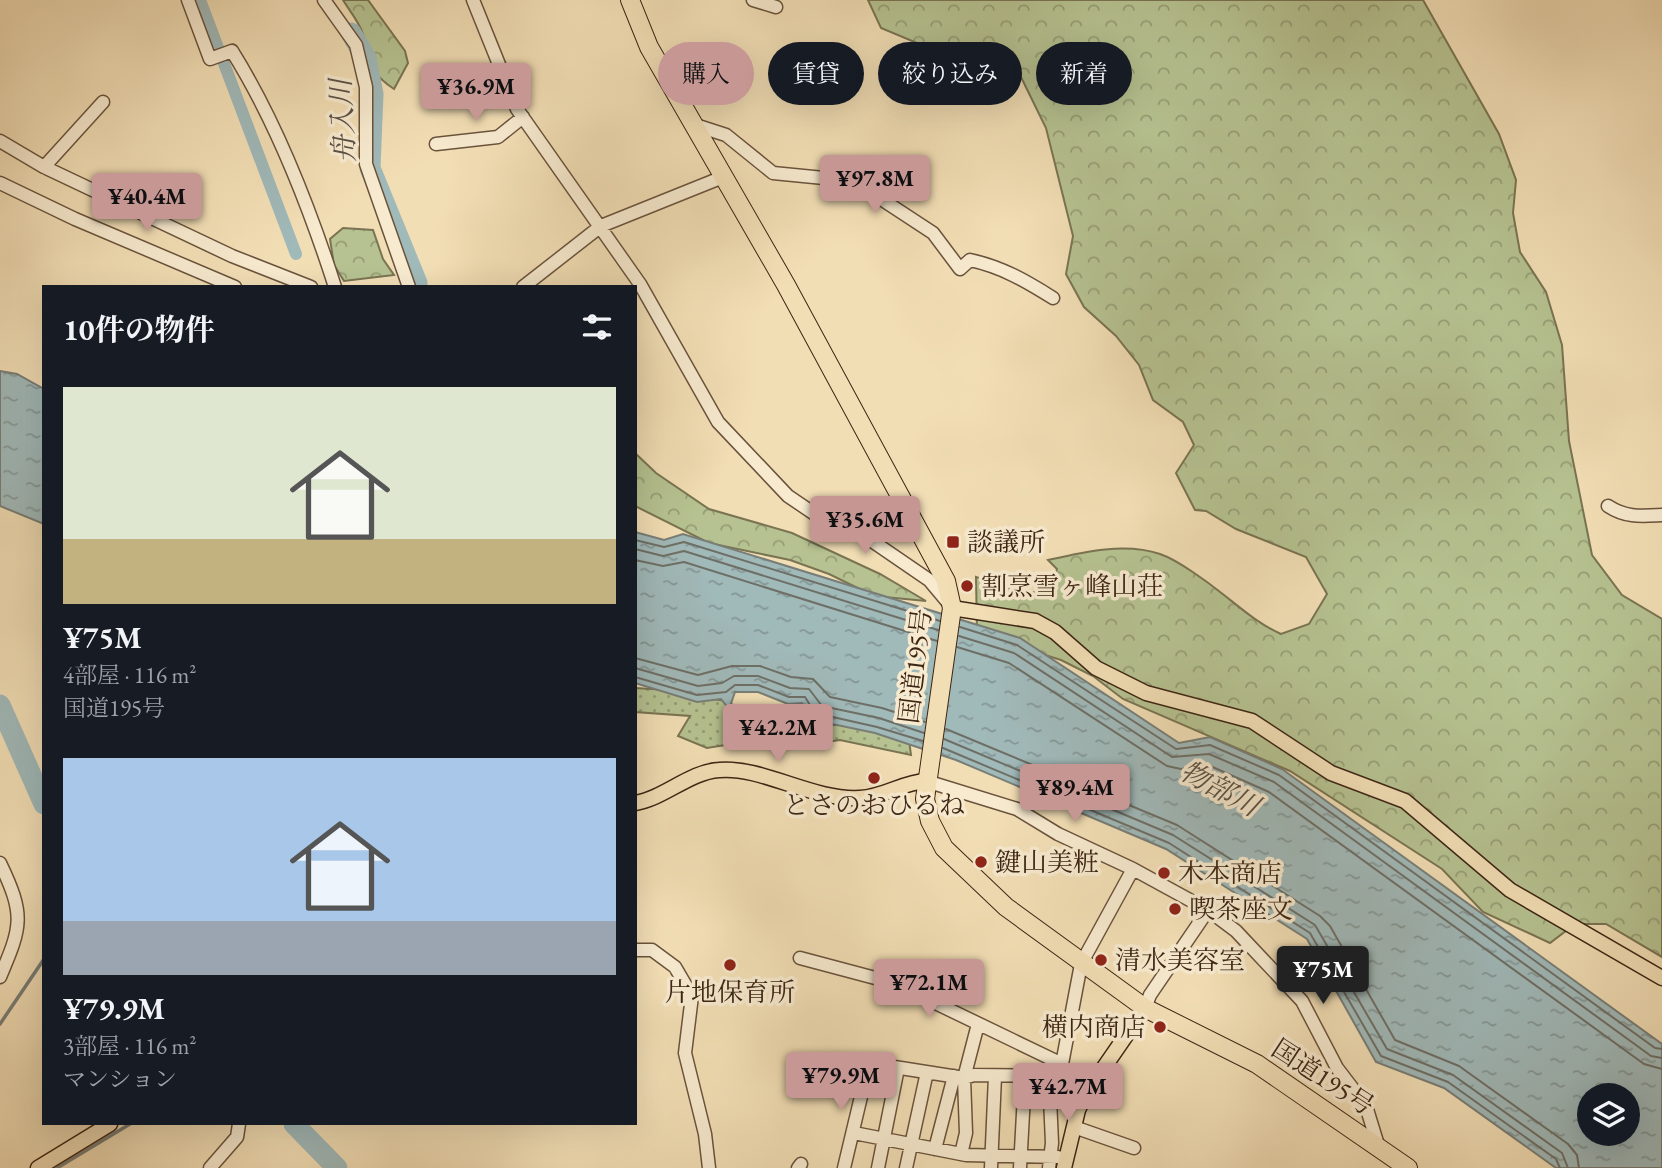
<!DOCTYPE html>
<html lang="ja">
<head>
<meta charset="utf-8">
<style>
	:root { --surface:#171b24; --page:#242831; --text:#f1f3f6; --muted:#9ea1a6; --accent:#c59692 }
	body { margin:0; font-family:"EB Garamond","Noto Serif JP",serif; background:var(--page); color:var(--text); height:100vh; display:flex; flex-direction:column; font-size:26px; white-space:nowrap }
	* { box-sizing:border-box; margin:0 }
	p { font-size:23px; color:var(--muted) }
	.icon { flex:none; width:38px; height:38px; fill:none; stroke:currentColor; stroke-width:2; stroke-linecap:round; stroke-linejoin:round }
	.map { position:relative; flex:1; overflow:hidden }
	.details { position:absolute; left:42px; top:285px; width:595px; height:840px; display:flex; flex-direction:column; background:var(--surface); border-radius:0px; box-shadow:0 7px 28px #0002 }
	.details>* { flex:none }
	.hud { position:absolute; left:658px; top:42px; width:665px; height:63px; display:flex; gap:14px }
	.tools { position:absolute; left:1577px; top:1083px; display:grid; gap:14px }
	.tools a { display:grid; place-items:center; width:63px; height:63px; border-radius:50%; background:var(--surface); box-shadow:0 7px 28px #0002; font-size:35px }
	.price { position:absolute; translate:-50% -60px; padding:0 16px; border-radius:7px; background:var(--accent); color:#111; font-size:23px; line-height:46px; filter:drop-shadow(0 2px 4px #0008) }
	.price::after { content:''; position:absolute; left:50%; top:42px; width:21px; height:16px; margin-left:-10px; background:inherit; clip-path:polygon(0 0,100% 0,50% 100%) }
	.price.selected { background:#222; color:#fff }
	ul { padding:0; list-style:none }
	li { display:grid; align-content:center; gap:14px; height:371px; padding:0 21px }
	li span { display:grid; place-items:center; height:217px; border-radius:0px; color:#555 }
	li>.icon { margin-inline-start:auto }
	span .icon { width:126px; height:126px; fill:#fffc; stroke-width:1 }
	li b { font-size:30px }
	h2 { display:flex; justify-content:space-between; align-items:center; height:84px; padding:0 21px; font-size:30px }
	.pill { padding:0 24px; border-radius:32px; background:var(--surface); box-shadow:0 7px 28px #0002; font-size:24px; line-height:63px }
	.pill.selected { background:var(--accent); color:#111 }
	.map>svg:first-child { display:block }
</style>
</head>
<body>
<div class="map">
<svg width="1662" height="1168" viewBox="0 0 1662 1168">
	<defs>
		<pattern id="grass-dots" width="8" height="8" patternUnits="userSpaceOnUse" patternTransform="scale(1.75)"><rect width="8" height="8" fill="#b6c291"/><path d="M2 2h.1M6 6h.1" fill="none" stroke="#959d75" stroke-width="1.8" stroke-linecap="round"/></pattern>
		<pattern id="forest-crowns" width="20" height="18" patternUnits="userSpaceOnUse" patternTransform="scale(1.75)"><rect width="20" height="18" fill="#b6c291"/><path d="M2 6a3 3 0 1 1 6 0M12 15a3 3 0 1 1 6 0" fill="none" stroke="#959d75"/></pattern>
		<pattern id="water-ripples" width="26" height="14" patternUnits="userSpaceOnUse" patternTransform="scale(1.75)"><rect width="26" height="14" fill="#a0b9b9"/><path d="M2 4q2-2 4 0t4 0M15 11q2-2 4 0t4 0" fill="none" stroke="#849695"/></pattern>
	</defs>
	<rect width="100%" height="100%" fill="#f2deb5"/>
	<filter id="stains"><feTurbulence type="fractalNoise" baseFrequency=".00286" numOctaves="4"/><feColorMatrix values="0 0 0 0 .2 0 0 0 0 .09 0 0 0 0 .02 0 0 0 .5 -.17"/></filter>
	<radialGradient id="worn" r=".72"><stop offset=".6" stop-color="#630" stop-opacity="0"/><stop offset="1" stop-color="#630" stop-opacity=".3"/></radialGradient>
	<path fill="url(#grass-dots)" stroke="#7a7452" stroke-width="2" d="M635,688l33,2 57,11 55,27 74,-4 55,16 2,15 -71,-15 -42,6 -48,-5 -43,7 -29,-12 12,-20 -55,-4z"/>
	<path fill="url(#forest-crowns)" stroke="#7a7452" stroke-width="2" d="M343,0h25l37,51 3,12 -14,26c-26,-17 -23,-28 -31,-55 -4,-12 -14,-24 -20,-34z
		M868,0h555l76,134 17,46 -3,33 7,39 26,40 16,53 7,96 23,114 30,40 40,24v338l-56,-33h-31l-25,19 -67,-31 -41,-43 -152,-98 -167,-72 -30,-23 -32,-16 -84,-26 -1,-57 37,13 37,4 7,-25 -9,-9c35,-8 77,-18 112,-6 18,6 49,29 64,41 19,15 35,29 57,39l28,-10 18,-30 -21,-37 -70,-28 -30,-18 -11,-1 -19,-37 18,-28 -11,-23 -30,-22 -14,-35 -23,-29 -32,-29 -18,-33 7,-38 -27,-108 -28,-57 -70,-15 -67,-28z
		M343,228l30,2 10,29 11,16 -50,6 -10,-16 -4,-26z
		M635,453l21,20 53,36 83,24 88,41 46,27 -52,-5 -45,-22 -39,-14 -81,-17 -74,-37z"/>
	<path fill="url(#water-ripples)" stroke="#787e77" stroke-width="2" fill-rule="evenodd" d="M0,371l17,3 27,15v135l-44,-18z
		M635,532l29,8 19,-6 337,104 159,105 31,-6 72,32 380,275v124h-106l-112,-80 -68,-26 -69,-123 -141,-90 -210,-89 -81,-27 -67,-14 -6,-16 -14,1 -30,-12h-23l-6,17 -8,-10 -24,3 -62,-19zM1589,1096h39v38h-39z"/>
	<g fill="none" stroke-linecap="round" stroke-linejoin="round">
		<path stroke="#6e6f66" stroke-width="2" d="M635,540l29,7 20,-5 256,79
			M635,549l28,7 21,-5 254,79
			M635,560l28,6 21,-4 253,79
			M960,627l57,18 159,104 34,-4 69,30 376,273 7,1
			M959,636l55,17 158,104 37,-3 65,28 377,274 11,2
			M957,647l52,16 158,103 14,3 27,-4 61,27 375,272 18,5
			M635,658l63,17 34,-9h28l31,11 22,2 17,18 52,11 43,14
			M635,668l63,18 24,-3 12,-7h24l32,12 19,1 13,17 57,12 45,15
			M635,677l62,18 29,-3 9,-7h23l31,12h16l10,16 62,14 46,14
			M946,729l231,96 143,91 10,10 65,114 64,26 109,78 9,11 2,13
			M944,739l229,96 142,90 72,124 66,26 109,78 6,15
			M943,748l226,95 141,90 71,123 67,26 108,77 4,9"/>
		<path stroke="#787e77" stroke-width="3.5" d="M0,1024l44,-65
			M57,1168l73,-44"/>
		<path stroke="#a0b9b9" stroke-width="12" d="M200,0l96,254"/>
		<path stroke="#a0b9b9" stroke-width="21" d="M351,33l15,25 7,36 -3,74 47,115
			M0,705l44,99
			M294,1124l43,44"/>
		<defs>
			<path id="minor" d="M188,0l22,59 22,-8c45,72 77,155 103,236
				M324,0l32,45 10,42v77l43,123
				M473,0l44,109 123,175 78,138 70,74 31,21 20,5 20,10 70,48 21,25
				M753,0l23,7
				M692,124l34,11 47,38 61,6 35,12 64,42 27,36 10,-9c32,7 56,21 83,38
				M0,141l44,26 188,89 79,31
				M436,144l62,-7 25,-20
				M44,167l59,-65
				M0,183l75,36 160,68
				M523,287l78,-61 122,-49
				M1608,506c18,12 34,10 54,9
				M926,781l91,28 41,25 75,35 75,41 28,21 66,70 35,67 29,38 12,39
				M0,863c25,52 22,63 0,114
				M635,950h17l23,17 17,29 -7,57 20,81 4,34
				M800,958l94,25 168,81
				M1145,1008l5,-13 58,-85
				M1078,1110l-16,-13v-33l19,-100 52,-95
				M1074,1127l60,21
				M854,1133l112,22 92,2
				M935,1149l19,-73
				M961,1154l5,-21 -2,-55 14,-54
				M210,1168l27,-31 2,-13
				M798,1168l3,-4
				M844,1168l25,-105 95,15 10,-3 75,1 3,67 -3,25
				M878,1168l20,-100
				M906,1168l21,-96
				M991,1168l4,-92
				M1020,1168l5,-91"/>
			<path id="major" d="M952,608l83,13 20,11 41,36 50,25 106,28 79,52 74,28 105,89 152,88
				M635,803c30,-5 54,-31 84,-33 43,-4 94,31 141,28 24,-1 43,-16 66,-17
				M38,1168l72,-44
				M1064,1168l14,-58 7,-15 60,-87"/>
			<path id="highway" d="M630,0l19,47 137,238 160,296 6,27 -27,191 5,22 14,27 62,59 139,101 112,56 151,104"/>
		</defs>
		<use href="#minor" stroke="#6a533c" stroke-width="15"/>
		<use href="#major" stroke="#3d2514" stroke-width="17"/>
		<use href="#highway" stroke="#3d2514" stroke-width="20"/>
		<use href="#minor" stroke="#f7eacf" stroke-width="12"/>
		<use href="#major" stroke="#f2deb5" stroke-width="14"/>
		<use href="#highway" stroke="#f2deb5" stroke-width="18"/>
	</g>
	<g fill="#8f2418" stroke="#f7eacf" stroke-width="2.5">
		<rect x="946" y="535" width="14" height="14" rx="3.5"/>
		<circle cx="967" cy="586" r="7"/>
		<circle cx="874" cy="778" r="7"/>
		<circle cx="981" cy="862" r="7"/>
		<circle cx="1164" cy="873" r="7"/>
		<circle cx="1175" cy="909" r="7"/>
		<circle cx="1101" cy="960" r="7"/>
		<circle cx="730" cy="965" r="7"/>
		<circle cx="1160" cy="1027" r="7"/>
	</g>
	<g text-anchor="middle" dominant-baseline="central" stroke-width="7" stroke-linejoin="round" paint-order="stroke">
		<g font-size="26" fill="#3d2514" stroke="#f7eacf" text-anchor="start">
			<text x="967" y="542">談議所</text>
			<text x="981" y="586">割烹雪ヶ峰山荘</text>
			<text x="874" y="805" text-anchor="middle">とさのおひるね</text>
			<text x="995" y="862">鍵山美粧</text>
			<text x="1178" y="873">木本商店</text>
			<text x="1189" y="909">喫茶座文</text>
			<text x="1115" y="960">清水美容室</text>
			<text x="730" y="992" text-anchor="middle">片地保育所</text>
			<text x="1146" y="1027" text-anchor="end">横内商店</text>
		</g>
		<g font-size="26" fill="#3d2514" stroke="#f7eacf">
			<text transform="translate(915 666) rotate(-83)">国道195号</text>
			<text transform="translate(1323 1077) rotate(33)">国道195号</text>
		</g>
		<g font-size="28" font-style="italic" fill="#5b5146" stroke="#f7eacf">
			<text transform="translate(342 121) rotate(-93)">舟入川</text>
			<text transform="translate(1220 788) rotate(28)">物部川</text>
		</g>
	</g>
	<rect width="100%" height="100%" filter="url(#stains)"/>
	<rect width="100%" height="100%" fill="url(#worn)"/>
</svg>
<div class="tools">
<a><svg class="icon" aria-label="layers" viewBox="0 0 24 24"><path d="M12 4l9 5-9 5-9-5zM3 14l9 5 9-5"/></svg></a>
</div>
<b class="price" style="left:476px;top:123px">¥36.9M</b>
<b class="price" style="left:875px;top:215px">¥97.8M</b>
<b class="price" style="left:147px;top:233px">¥40.4M</b>
<b class="price" style="left:865px;top:556px">¥35.6M</b>
<b class="price" style="left:778px;top:764px">¥42.2M</b>
<b class="price" style="left:1075px;top:824px">¥89.4M</b>
<b class="price selected" style="left:1323px;top:1006px">¥75M</b>
<b class="price" style="left:929px;top:1019px">¥72.1M</b>
<b class="price" style="left:841px;top:1112px">¥79.9M</b>
<b class="price" style="left:1068px;top:1123px">¥42.7M</b>
<div class="hud">
<a class="pill selected">購入</a>
<a class="pill">賃貸</a>
<a class="pill">絞り込み</a>
<a class="pill">新着</a>
</div>
<section class="details">
<h2>10件の物件<svg class="icon" aria-label="filters" viewBox="0 0 24 24"><path d="M4 7h16M4 17h16"/><circle cx="9" cy="7" r="2"/><circle cx="15" cy="17" r="2"/></svg></h2>
<ul>
<li><span style="background:linear-gradient(#dfe7d0 70%,#c2b280 0)"><svg class="icon" aria-label="home" viewBox="0 0 24 24"><path d="M3 11l9-7 9 7M6 9v11h12V9"/></svg></span><div><b>¥75M</b><p>4部屋 · 116 m²</p><p>国道195号</p></div></li>
<li><span style="background:linear-gradient(#a9c7e8 75%,#9aa5b1 0)"><svg class="icon" aria-label="home" viewBox="0 0 24 24"><path d="M3 11l9-7 9 7M6 9v11h12V9"/></svg></span><div><b>¥79.9M</b><p>3部屋 · 116 m²</p><p>マンション</p></div></li>
</ul>
</section>
</div>
</body>
</html>
